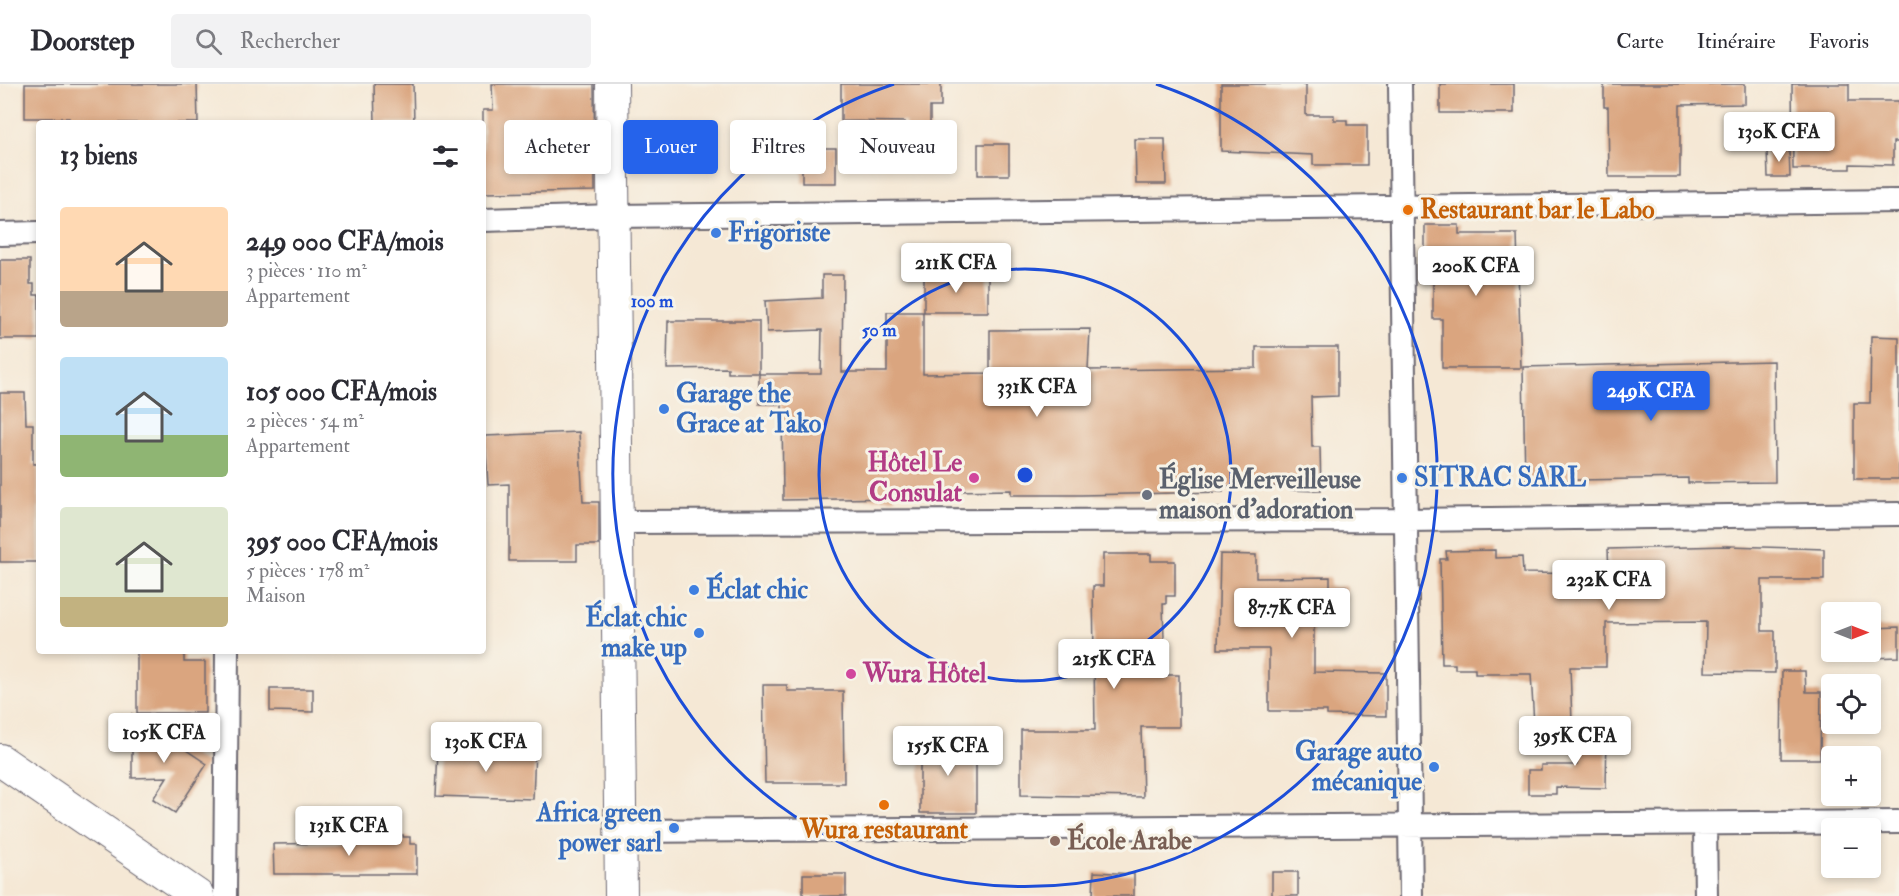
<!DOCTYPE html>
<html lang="fr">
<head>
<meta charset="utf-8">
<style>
	:root { --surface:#fff; --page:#f2f2f3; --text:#2b2b33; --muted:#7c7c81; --line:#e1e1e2; --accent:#2563eb }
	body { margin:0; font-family:"IM FELL Double Pica",serif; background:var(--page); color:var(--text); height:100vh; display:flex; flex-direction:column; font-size:22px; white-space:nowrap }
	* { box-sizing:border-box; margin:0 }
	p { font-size:20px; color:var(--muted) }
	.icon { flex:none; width:33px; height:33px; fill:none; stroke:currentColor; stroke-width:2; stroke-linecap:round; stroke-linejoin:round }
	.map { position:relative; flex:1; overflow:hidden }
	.drawer { position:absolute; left:36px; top:36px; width:450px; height:534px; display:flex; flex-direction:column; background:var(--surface); border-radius:6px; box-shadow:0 3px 9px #0003 }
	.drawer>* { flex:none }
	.hud { position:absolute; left:504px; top:36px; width:570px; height:54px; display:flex; gap:12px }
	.needle { width:39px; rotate:90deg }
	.buttons { position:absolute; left:1821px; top:518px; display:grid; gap:12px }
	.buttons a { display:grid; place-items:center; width:60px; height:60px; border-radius:6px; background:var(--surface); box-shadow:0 3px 9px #0003; font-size:30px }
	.price { position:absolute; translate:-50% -51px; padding:0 14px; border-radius:6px; background:#fff; color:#222; font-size:20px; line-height:39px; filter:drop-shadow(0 2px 3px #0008) }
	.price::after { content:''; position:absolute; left:50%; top:36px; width:18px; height:14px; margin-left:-9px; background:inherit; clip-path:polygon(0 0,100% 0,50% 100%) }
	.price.on { background:var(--accent); color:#fff }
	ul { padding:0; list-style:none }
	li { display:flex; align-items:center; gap:18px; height:150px; padding:0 24px }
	li span { display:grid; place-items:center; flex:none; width:168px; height:120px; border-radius:6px; color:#555 }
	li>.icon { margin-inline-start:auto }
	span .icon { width:72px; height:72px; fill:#fffc; stroke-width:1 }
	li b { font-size:26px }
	h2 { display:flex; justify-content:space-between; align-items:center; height:72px; padding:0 24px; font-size:26px }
	.pill { padding:0 21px; border-radius:6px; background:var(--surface); box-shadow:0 3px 9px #0003; font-size:21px; line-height:54px }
	.pill.on { background:var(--accent); color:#fff }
	header { display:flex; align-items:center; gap:36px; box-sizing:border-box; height:84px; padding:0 30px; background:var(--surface); border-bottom:2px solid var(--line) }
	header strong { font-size:28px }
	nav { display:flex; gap:33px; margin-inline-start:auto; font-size:21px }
	.search { width:420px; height:54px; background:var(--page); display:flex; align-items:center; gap:15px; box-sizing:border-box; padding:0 21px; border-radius:6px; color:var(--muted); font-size:22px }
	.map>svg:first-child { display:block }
</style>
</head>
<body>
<header>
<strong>Doorstep</strong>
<div class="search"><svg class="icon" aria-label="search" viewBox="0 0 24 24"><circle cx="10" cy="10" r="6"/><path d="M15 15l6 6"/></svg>Rechercher</div>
<nav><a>Carte</a><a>Itinéraire</a><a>Favoris</a></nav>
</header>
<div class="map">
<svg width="1899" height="812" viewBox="0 0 1899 812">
	<rect width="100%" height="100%" fill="#f7f3e8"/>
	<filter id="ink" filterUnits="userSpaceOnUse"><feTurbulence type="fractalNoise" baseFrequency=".0167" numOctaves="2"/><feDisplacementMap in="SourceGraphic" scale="12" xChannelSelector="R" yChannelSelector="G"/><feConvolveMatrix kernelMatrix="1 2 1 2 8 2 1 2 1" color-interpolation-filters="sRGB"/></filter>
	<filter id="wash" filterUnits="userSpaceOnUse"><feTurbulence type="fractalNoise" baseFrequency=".008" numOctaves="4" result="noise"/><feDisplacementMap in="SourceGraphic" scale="24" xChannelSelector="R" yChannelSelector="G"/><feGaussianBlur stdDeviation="1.35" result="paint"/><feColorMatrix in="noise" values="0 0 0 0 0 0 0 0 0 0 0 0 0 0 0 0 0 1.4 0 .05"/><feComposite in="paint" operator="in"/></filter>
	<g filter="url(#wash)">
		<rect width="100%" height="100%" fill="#f5e8d5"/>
		<g id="blocks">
			<path fill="#daa57f" d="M25,0h172l1,39h-129v-5h-44z
				M374,0h39l1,39h-39z
				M492,0h102l1,107 -112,2v-83h10z
				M841,0h100v23h-11v39h-25v-24l-64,-1z
				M1221,0h85v31h28v5h13v5h20v40h-54v-10l-92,-4z
				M1440,0h74v29h-74z
				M1604,0h141v20l-65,1v72h-71l-1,-70h-4z
				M1792,0h57v17h50v41h-6v23l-43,-1v5h-57z
				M1135,55h30l1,45h-30z
				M978,60h31v31h-31z
				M802,64h34v35h-34z
				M1767,66h22l1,27h-22z
				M1425,141h34v9h58l4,134h-79v-49h-9v-54h-8z
				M0,176h30v24h4v11h5v44h-39z
				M822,191h21l-1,97h45v-60h36v62l67,-1v-43l100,-1 -2,41 168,-2v-21h82v49l-27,1 1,50h8l1,44 -31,-1v-4h-67v6l-142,3h-70v-5l-116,2v6l-112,2 -1,-96h-23v-30h62l1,-44 -55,2 -2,-31 57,-3z
				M924,192h64v36h-64z
				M668,237h91v52h-31v-5l-61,1z
				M1871,252l28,1v142h-45v-76h16z
				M1774,277l1,121 -87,1v-5l-163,3 -2,-114z
				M0,309h25l1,31h7v40h5l1,98h-39z
				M579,348l4,70h16v43h-22v16h-68v-77l-21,1 -3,-49z
				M1728,462l96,3v31h-62v51h13v42l-70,-1 1,-50 -100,1v44h-36l2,55 -38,2 -3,-50h-56v-5h-20v-5h-13l-2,-105h7l-1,-8 49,-1v8l27,-1 1,16 86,1 -1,-25z
				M1103,470h48v7h24v35h-9v8h-3l2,71h14v52h-38l2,70 -122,-2v-65h74l-2,-144h10z
				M1220,470l36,1v23l74,-1v10l16,-1v37h-32v49l72,1v43l-59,-1v-4h-58v-62h-51z
				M1899,543v30l-29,1v-30z
				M137,567h47v11h21v51h-68z
				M1782,587h23l1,21h15l-1,67h-39z
				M763,601h24v6h56l1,92h-79z
				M270,605h43v23l-43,-1z
				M132,630l75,50 -32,49 -22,-14 14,-22 -35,1z
				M1577,646h30l-1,58 -50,-1v7h-28v-24h13v-5h36z
				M920,657h56v72h-56z
				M438,664l97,2 -2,49 -97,-3z
				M342,751h61v2h7v7h7v30h-143l-1,-30 69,-1z
				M1094,788l40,2v22h-41z
				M1272,788h26v24h-26z
				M803,790h43v22h-43z"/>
		</g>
	</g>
	<g filter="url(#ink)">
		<use href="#blocks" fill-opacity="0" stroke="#6c6771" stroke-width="1.5"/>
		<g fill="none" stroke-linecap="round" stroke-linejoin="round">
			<defs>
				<path id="street" d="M1400,0l11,812
					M483,136l130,-4 1286,-15
					M0,150l39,-1
					M617,438l789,-2 493,-6
					M1705,740l1,72
					M621,747l1278,-9
					M225,812l2,-245"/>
				<path id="secondary" d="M612,0l9,812
					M0,676l198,136"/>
			</defs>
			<use href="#street" stroke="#6c6771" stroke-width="26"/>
			<use href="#secondary" stroke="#6c6771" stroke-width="34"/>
			<use href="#street" stroke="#fff" stroke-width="22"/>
			<use href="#secondary" stroke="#fff" stroke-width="32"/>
		</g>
	</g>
	<g fill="none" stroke="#1d4ed8" stroke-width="3">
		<circle cx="1025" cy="391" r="206"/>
		<path d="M1156 0A412 412 0 1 1 894 0"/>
	</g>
	<g fill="#e8710a" stroke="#f7f3e8" stroke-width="2">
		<circle cx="1408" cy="126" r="6"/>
		<circle cx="884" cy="721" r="6"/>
	</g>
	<g fill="#3f7fe0" stroke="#f7f3e8" stroke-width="2">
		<circle cx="716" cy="149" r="6"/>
		<circle cx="664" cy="325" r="6"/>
		<circle cx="1402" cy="394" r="6"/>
		<circle cx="694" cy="506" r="6"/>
		<circle cx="699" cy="549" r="6"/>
		<circle cx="1434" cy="683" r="6"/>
		<circle cx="674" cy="744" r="6"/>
	</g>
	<g fill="#d1479c" stroke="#f7f3e8" stroke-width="2">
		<circle cx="974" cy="394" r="6"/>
		<circle cx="851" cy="590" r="6"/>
	</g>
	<circle fill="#6b7280" stroke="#f7f3e8" stroke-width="2" cx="1147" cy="411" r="6"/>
	<circle fill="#8d6e63" stroke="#f7f3e8" stroke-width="2" cx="1055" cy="757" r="6"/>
	<g text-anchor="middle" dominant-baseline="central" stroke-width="6" stroke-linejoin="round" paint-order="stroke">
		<g font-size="26" font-weight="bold" fill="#c56008" stroke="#f7f3e8" text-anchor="start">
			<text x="1420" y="126">Restaurant bar le Labo</text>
			<text x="884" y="746" text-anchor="middle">Wura restaurant</text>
		</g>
		<g font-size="26" font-weight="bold" fill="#366cbe" stroke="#f7f3e8" text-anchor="start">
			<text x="728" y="149">Frigoriste</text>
			<text x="676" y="310">Garage the<tspan x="676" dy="30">Grace at Tako</tspan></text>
			<text x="1414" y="394">SITRAC SARL</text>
			<text x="706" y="506">Éclat chic</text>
			<text x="687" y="534" text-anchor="end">Éclat chic<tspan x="687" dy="30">make up</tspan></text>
			<text x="1422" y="668" text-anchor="end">Garage auto<tspan x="1422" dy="30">mécanique</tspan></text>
			<text x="662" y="729" text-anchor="end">Africa green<tspan x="662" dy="30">power sarl</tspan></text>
		</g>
		<g font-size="26" font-weight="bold" fill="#b23c85" stroke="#f7f3e8" text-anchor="end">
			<text x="962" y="379">Hôtel Le<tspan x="962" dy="30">Consulat</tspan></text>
			<text x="863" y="590" text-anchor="start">Wura Hôtel</text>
		</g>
		<g font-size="26" font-weight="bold" fill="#5b616d" stroke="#f7f3e8" text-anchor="start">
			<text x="1159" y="396">Église Merveilleuse<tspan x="1159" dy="30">maison d'adoration</tspan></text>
		</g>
		<g font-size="26" font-weight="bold" fill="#785e54" stroke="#f7f3e8" text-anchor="start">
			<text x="1067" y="757">École Arabe</text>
		</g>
	</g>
	<circle cx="1025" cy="391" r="9" fill="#1d4ed8" stroke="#f7f3e8" stroke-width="3"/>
	<g font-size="18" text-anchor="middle" font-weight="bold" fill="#1d4ed8" stroke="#f7f3e8" stroke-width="6" stroke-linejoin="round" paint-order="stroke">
		<text x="652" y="223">100 m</text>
		<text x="879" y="252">50 m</text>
	</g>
</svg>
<div class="buttons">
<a><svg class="needle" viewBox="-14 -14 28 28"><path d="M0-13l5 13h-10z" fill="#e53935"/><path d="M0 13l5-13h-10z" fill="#7c7c81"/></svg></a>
<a><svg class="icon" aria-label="locate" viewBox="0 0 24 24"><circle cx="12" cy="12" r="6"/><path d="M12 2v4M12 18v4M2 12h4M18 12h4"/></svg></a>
<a>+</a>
<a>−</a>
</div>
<b class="price" style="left:1779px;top:79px">130K CFA</b>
<b class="price" style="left:956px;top:210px">211K CFA</b>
<b class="price" style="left:1476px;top:213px">200K CFA</b>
<b class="price" style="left:1037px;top:334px">331K CFA</b>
<b class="price on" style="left:1651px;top:338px">249K CFA</b>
<b class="price" style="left:1609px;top:527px">232K CFA</b>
<b class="price" style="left:1292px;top:555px">87.7K CFA</b>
<b class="price" style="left:1114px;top:606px">215K CFA</b>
<b class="price" style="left:164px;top:680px">105K CFA</b>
<b class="price" style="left:1575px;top:683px">395K CFA</b>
<b class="price" style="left:486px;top:689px">130K CFA</b>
<b class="price" style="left:948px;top:693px">155K CFA</b>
<b class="price" style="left:349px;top:773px">131K CFA</b>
<div class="hud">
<a class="pill">Acheter</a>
<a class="pill on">Louer</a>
<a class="pill">Filtres</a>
<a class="pill">Nouveau</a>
</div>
<section class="drawer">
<h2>13 biens<svg class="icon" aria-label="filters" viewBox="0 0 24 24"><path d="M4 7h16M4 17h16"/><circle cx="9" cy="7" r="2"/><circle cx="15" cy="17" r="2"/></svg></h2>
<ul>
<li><span style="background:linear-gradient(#ffd9b3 70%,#b9a48a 0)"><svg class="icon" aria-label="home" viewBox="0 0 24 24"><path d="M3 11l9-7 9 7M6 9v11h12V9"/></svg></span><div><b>249 000 CFA/mois</b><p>3 pièces · 110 m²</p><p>Appartement</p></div></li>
<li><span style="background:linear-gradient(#bfe0f5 65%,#8fb573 0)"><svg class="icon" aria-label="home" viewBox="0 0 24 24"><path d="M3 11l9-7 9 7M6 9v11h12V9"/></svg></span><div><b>105 000 CFA/mois</b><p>2 pièces · 54 m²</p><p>Appartement</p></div></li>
<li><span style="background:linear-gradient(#dfe7d0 75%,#c2b280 0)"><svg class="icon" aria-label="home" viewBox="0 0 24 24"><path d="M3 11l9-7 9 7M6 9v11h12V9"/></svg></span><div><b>395 000 CFA/mois</b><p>5 pièces · 178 m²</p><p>Maison</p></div></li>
</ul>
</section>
</div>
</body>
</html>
